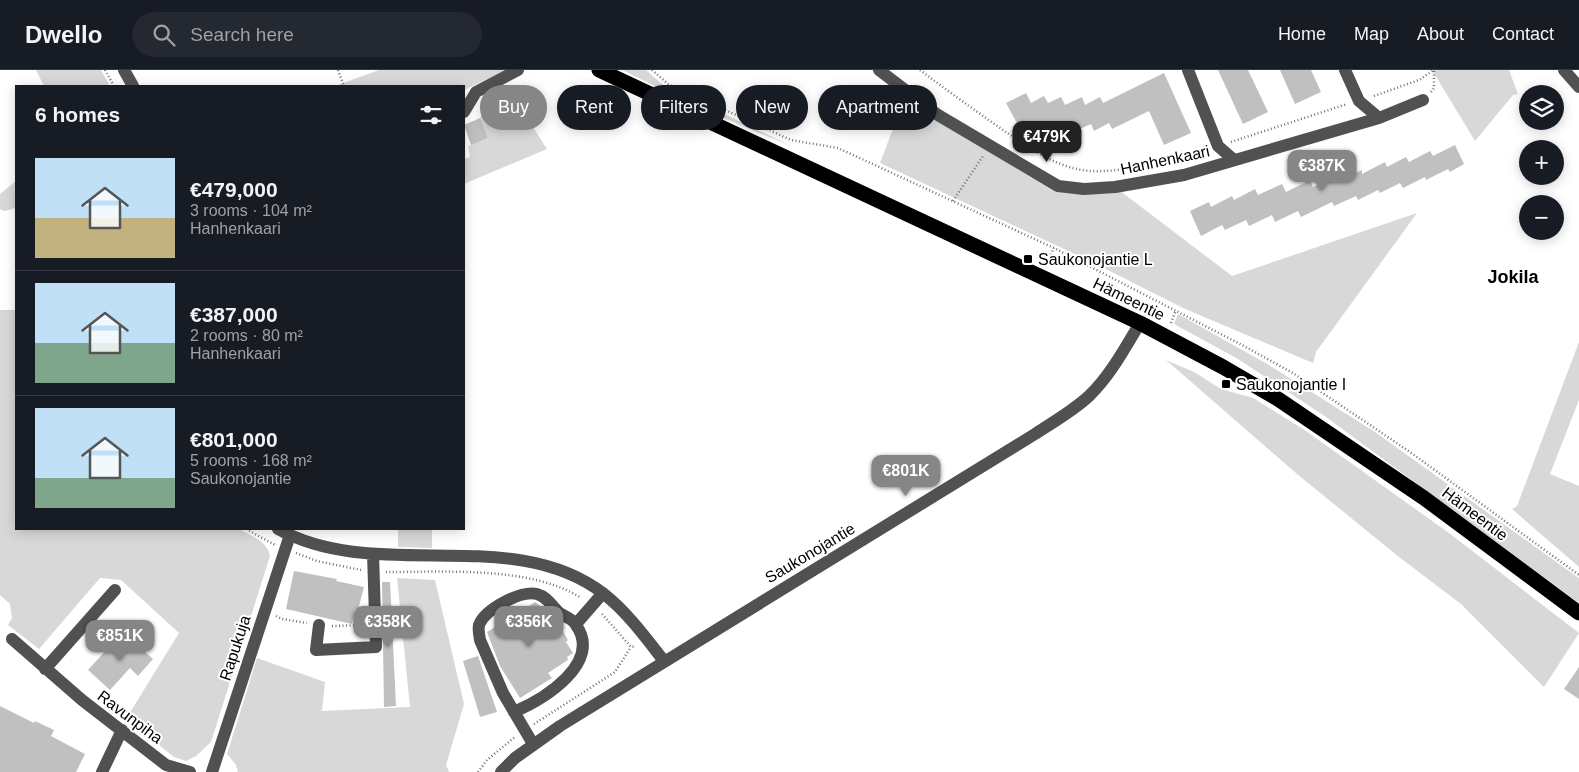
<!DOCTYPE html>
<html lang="en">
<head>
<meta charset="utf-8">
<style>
	:root { --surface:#171b24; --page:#242831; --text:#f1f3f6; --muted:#9ea1a6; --line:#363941; --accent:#858687 }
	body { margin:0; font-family:Arial,sans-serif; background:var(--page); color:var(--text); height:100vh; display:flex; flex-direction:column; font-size:19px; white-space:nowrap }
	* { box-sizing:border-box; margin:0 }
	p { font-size:16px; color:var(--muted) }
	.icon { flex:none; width:28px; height:28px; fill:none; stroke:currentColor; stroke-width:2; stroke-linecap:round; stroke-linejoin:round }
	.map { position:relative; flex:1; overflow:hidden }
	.side { position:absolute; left:15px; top:15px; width:450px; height:445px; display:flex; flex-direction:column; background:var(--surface); border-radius:0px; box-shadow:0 2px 12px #0003 }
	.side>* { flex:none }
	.hud { position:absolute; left:480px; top:15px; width:475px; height:45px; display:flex; gap:10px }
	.tools { position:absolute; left:1519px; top:15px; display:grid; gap:10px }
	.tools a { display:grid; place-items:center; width:45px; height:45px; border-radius:50%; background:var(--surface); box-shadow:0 2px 12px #0003; font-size:25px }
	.price { position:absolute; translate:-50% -42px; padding:0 11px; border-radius:10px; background:var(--accent); color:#fff; font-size:16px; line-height:32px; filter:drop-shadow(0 1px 2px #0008) }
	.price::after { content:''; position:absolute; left:50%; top:30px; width:15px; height:11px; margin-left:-8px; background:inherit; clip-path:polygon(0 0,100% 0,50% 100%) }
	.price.current { background:#222; color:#fff }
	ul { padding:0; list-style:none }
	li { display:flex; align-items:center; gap:15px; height:125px; padding:0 20px }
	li+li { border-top:1px solid var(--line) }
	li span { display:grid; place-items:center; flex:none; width:140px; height:100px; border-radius:0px; color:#555 }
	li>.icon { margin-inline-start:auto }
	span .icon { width:60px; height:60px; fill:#fffc; stroke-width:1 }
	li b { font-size:21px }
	h2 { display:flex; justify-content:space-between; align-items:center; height:60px; padding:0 20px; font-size:21px }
	.pill { padding:0 18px; border-radius:22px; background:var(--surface); box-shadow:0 2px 12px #0003; font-size:18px; line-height:45px }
	.pill.current { background:var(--accent); color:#fff }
	header { display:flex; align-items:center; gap:30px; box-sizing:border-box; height:70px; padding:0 25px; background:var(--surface); border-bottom:1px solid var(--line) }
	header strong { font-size:24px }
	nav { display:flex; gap:28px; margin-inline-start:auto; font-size:18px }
	.search { width:350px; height:45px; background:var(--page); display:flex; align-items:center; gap:12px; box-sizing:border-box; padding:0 18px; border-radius:28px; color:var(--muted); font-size:19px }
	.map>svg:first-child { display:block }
</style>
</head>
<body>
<header>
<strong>Dwello</strong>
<div class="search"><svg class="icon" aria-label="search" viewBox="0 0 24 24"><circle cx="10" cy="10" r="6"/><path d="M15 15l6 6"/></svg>Search here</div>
<nav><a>Home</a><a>Map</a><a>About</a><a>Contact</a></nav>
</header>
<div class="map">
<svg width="1579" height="702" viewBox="0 0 1579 702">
	<rect width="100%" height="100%" fill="#fff"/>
	<path fill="#d8d8d8" d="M36,0h65l9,16h-66z
		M379,0h128l-43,20v-4h-129z
		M622,0h24l16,14 131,63 -91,-38z
		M1432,0h77l9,24 -5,1 -38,46z
		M514,20l6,17 27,42 -83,35v-25l6,-2 -2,-11 20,-8 -8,-20 14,-16z
		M907,22l151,94 57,1 117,89 185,-63 -101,139 -3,11 -130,-55 -87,-44 -216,-101z
		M16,111v27l-12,3 -4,-2v-15z
		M0,240h16v219h224c12,8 27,12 30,27l-59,186 -15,14 -10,5 -12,-4 -48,-38 53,-86 -58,-53 -21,-2 -61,71 -31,-24 4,-7 -2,-14 -10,-9z
		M1178,244l91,51 106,67 198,142 6,4v25l-253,-186 -88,-58 -64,-35z
		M1579,272v58l-29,74 29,12v81l-67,-58 5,-3z
		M1166,290l28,12 27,17 32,9 53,33 143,102 130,100 -35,54 -83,-83 -62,-47 -102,-83z
		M398,459h34v19l-34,-1z
		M397,508l38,2 29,124 -18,61 3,7h-211l-2,-7 -9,-11 30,-96 68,24 -3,29 88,-4z"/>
	<path fill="#c0c0c0" d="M1218,0h30l20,42 -25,12z
		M1280,0h31l10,22 -26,12z
		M1164,3l27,60 -27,12 -15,-34 -37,18 -3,-6 -15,8 -3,-7 -16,7 -3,-7 -16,8 -4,-8 -14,7 -5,-9 -13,7 -14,-26 20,-10 5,10 13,-7 4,7 13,-6 4,8 17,-8 3,8 15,-8 3,6z
		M480,48l8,20 -17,7 -7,-20z
		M1455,75l9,19 -14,8 -2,-3 -22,11 -1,-3 -22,11 -3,-5 -20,10 -2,-3 -20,10 -2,-4 -22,10 -2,-4 -31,15 -3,-6 -23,11 -3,-7 -23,11 -3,-6 -21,10 -3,-5 -21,11 -11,-25 19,-9 2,5 21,-11 2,4 21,-11 3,6 24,-11 4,8 24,-12 3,7 25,-12 3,5 21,-10v4l23,-12 2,5 19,-10 3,5 21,-11 3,5z
		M294,501l43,8 -1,2 28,6 -6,23 -3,-1 -3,15 -66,-15z
		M382,512h8l6,124 -12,1z
		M535,532l12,9 12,20 3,-1 6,10 -2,2 7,11 -6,4 1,3 -20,13 4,5 -32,20 -20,-32 -13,-34z
		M118,567l9,8 5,-5 21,19 -15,17 -8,-8 -20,22 -22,-20z
		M478,586l19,56 -17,5 -17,-56z
		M1579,597v32l-15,-10z
		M0,636l34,17 1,-2 19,9 -3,6 34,18 -9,18h-76z"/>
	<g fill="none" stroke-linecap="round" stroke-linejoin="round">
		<path stroke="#737373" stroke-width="2.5" stroke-dasharray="1 2.5" stroke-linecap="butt" d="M105,0l9,16
			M338,0l6,16
			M652,0l16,14 123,56 47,8 216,100 188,97 51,28 117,79 169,123
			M920,0c28,21 57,42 86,62 26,17 52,37 85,39 37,2 80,-14 115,-22
			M1431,22l3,-4v-18
			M1374,26l45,-16 15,-10
			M1231,72l116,-38
			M953,131l30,-45
			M1046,194l8,-16
			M1171,253l5,-13
			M246,459l29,16
			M296,483l21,8 44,9
			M386,502c58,0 146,-6 195,26
			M602,544l29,33 5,-1
			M276,546l6,3 25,4
			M332,556l32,-1
			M534,654l81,-52 16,-25
			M478,702l9,-12 28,-23"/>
		<path stroke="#515151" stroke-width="12" d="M124,0l9,16
			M879,0l59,45 120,71 26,3 31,-2 69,-12 195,-57 44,-18
			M1188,0l30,76 16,14
			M1345,0l14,31 20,17
			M1564,0l15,17
			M464,42l12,-20 42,-22
			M278,459c100,55 234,-6 326,65 23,18 42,44 60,67
			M576,554l27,-31
			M319,555l-3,25 60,-3 -3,-93
			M12,569l70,61 84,65 24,7
			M45,599l70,-79
			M514,642c30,-13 89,-49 62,-87 -3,-6 -10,-8 -15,-11 -8,-6 -13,-17 -24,-20 -16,-4 -52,15 -58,31 -1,5 0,10 1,15l23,53 30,51
			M102,702l20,-42
			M212,702l78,-237
			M501,702l14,-14 45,-32 475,-292c18,-12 38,-23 54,-38 21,-20 36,-48 51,-73"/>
		<path stroke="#000" stroke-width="15" d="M599,0l541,253 83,44 55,32 146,99 155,115"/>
	</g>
	<g fill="#000" stroke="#fff" stroke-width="2">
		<rect x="1023" y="184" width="10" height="10" rx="2.5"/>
		<rect x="1221" y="309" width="10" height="10" rx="2.5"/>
	</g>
	<g text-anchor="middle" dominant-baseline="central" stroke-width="4" stroke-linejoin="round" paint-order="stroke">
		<g font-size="16" fill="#000" stroke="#fff">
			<text transform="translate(1165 90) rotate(-12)">Hanhenkaari</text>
			<text transform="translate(1129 229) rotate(26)">Hämeentie</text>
			<text transform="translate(1475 444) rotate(37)">Hämeentie</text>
			<text transform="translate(810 483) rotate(-31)">Saukonojantie</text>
			<text transform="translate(235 578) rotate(-72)">Rapukuja</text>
			<text transform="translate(130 647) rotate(37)">Ravunpiha</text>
		</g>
		<g font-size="16" fill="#000" stroke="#fff" text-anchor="start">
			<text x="1038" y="189">Saukonojantie L</text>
			<text x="1236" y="314">Saukonojantie I</text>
		</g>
		<g font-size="18" font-weight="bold" fill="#000" stroke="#fff">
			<text x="1513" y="207">Jokila</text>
		</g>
	</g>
</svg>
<div class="tools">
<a><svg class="icon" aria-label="layers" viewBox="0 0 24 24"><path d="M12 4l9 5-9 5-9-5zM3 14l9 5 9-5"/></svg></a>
<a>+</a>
<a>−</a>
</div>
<b class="price current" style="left:1047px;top:93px">€479K</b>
<b class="price" style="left:1322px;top:122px">€387K</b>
<b class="price" style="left:906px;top:427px">€801K</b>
<b class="price" style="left:388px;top:578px">€358K</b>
<b class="price" style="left:529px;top:578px">€356K</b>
<b class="price" style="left:120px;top:592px">€851K</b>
<div class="hud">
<a class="pill current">Buy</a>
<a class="pill">Rent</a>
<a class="pill">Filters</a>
<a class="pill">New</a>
<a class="pill">Apartment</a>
</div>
<section class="side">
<h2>6 homes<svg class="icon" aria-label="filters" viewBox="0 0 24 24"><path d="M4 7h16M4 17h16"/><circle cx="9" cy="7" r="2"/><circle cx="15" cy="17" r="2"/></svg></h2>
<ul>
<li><span style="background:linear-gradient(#bfe0f5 60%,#c2b280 0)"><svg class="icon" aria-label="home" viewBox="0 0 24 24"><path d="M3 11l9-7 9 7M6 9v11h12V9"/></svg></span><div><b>€479,000</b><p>3 rooms · 104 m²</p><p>Hanhenkaari</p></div></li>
<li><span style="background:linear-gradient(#bfe0f5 60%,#7fa58c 0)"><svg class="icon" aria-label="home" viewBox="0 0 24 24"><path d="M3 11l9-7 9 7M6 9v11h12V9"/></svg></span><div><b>€387,000</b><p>2 rooms · 80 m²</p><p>Hanhenkaari</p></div></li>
<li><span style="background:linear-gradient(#bfe0f5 70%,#7fa58c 0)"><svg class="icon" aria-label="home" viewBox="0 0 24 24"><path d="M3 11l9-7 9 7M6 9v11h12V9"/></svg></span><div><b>€801,000</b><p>5 rooms · 168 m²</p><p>Saukonojantie</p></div></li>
</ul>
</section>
</div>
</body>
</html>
